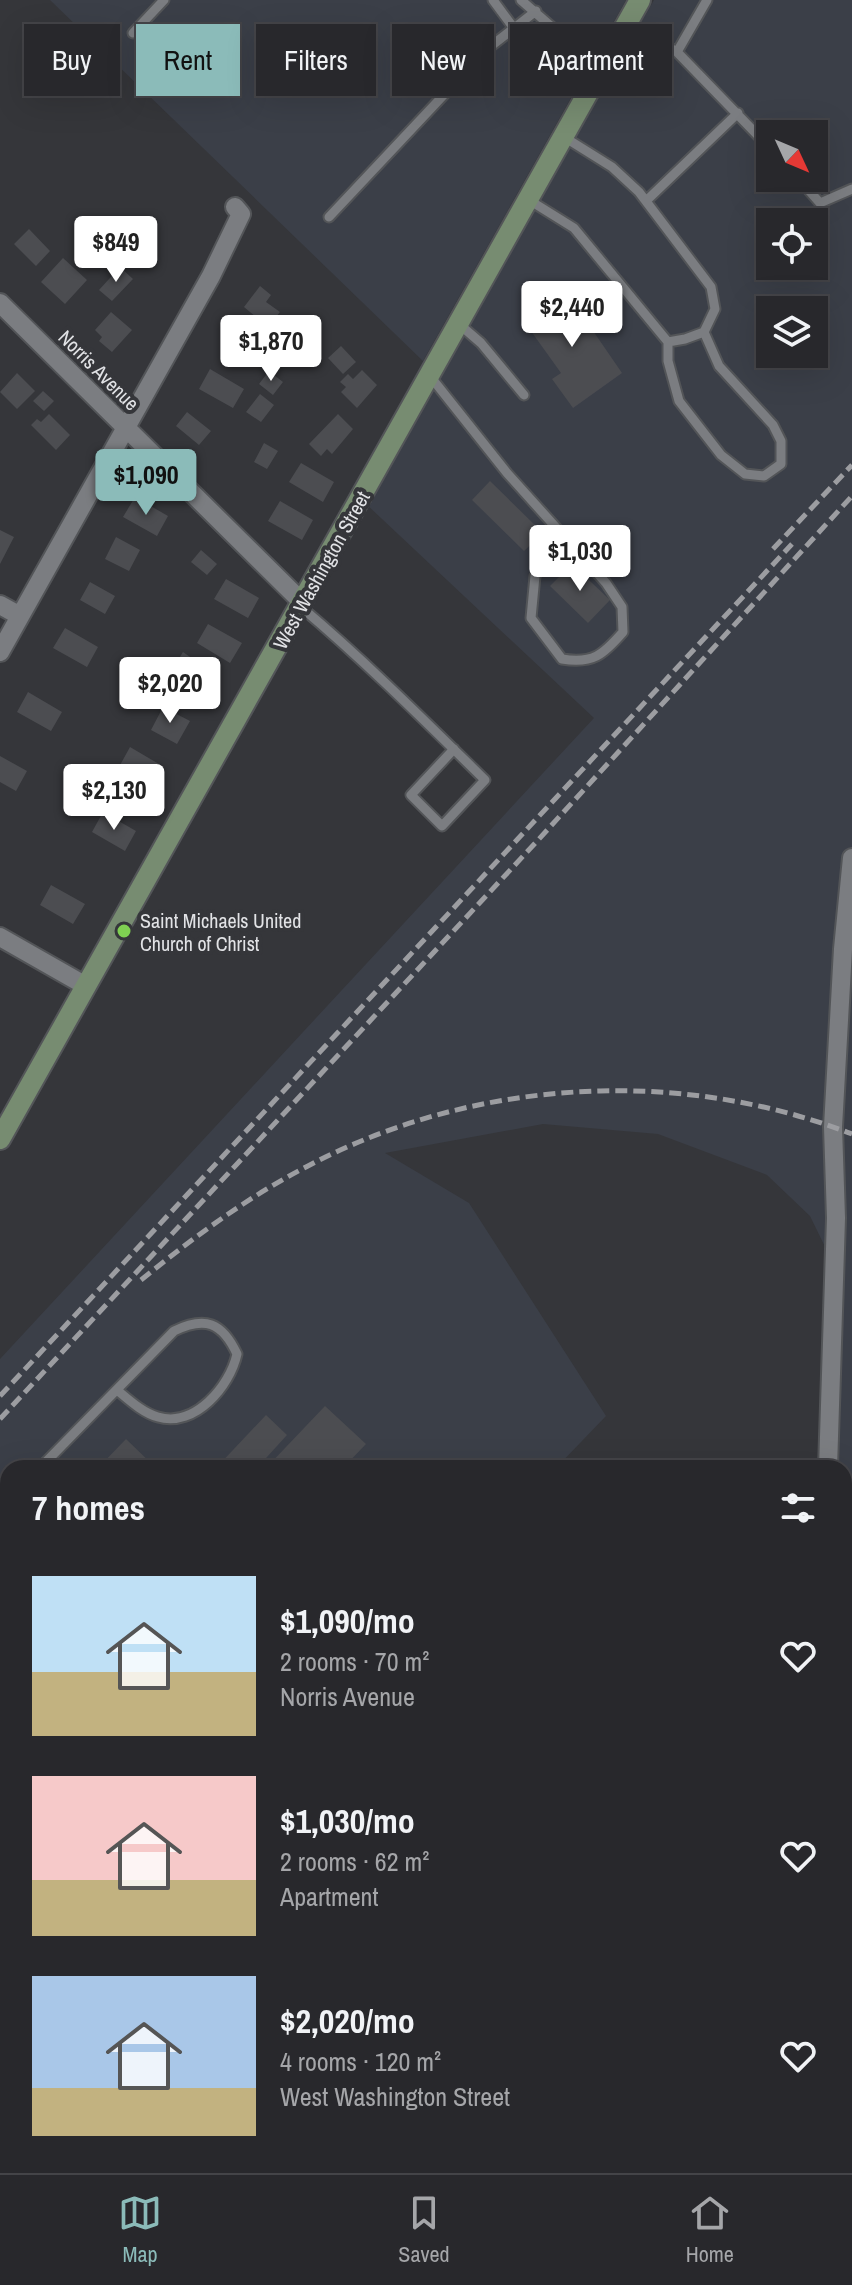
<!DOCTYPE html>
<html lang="en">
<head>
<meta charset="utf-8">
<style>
	:root { --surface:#28282c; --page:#343438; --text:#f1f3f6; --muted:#a5a6a9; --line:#444448; --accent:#8bbbb9 }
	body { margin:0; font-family:"Archivo Narrow",sans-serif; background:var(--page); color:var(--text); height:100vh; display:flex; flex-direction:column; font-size:30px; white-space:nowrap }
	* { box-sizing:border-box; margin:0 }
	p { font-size:26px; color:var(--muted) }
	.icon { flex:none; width:44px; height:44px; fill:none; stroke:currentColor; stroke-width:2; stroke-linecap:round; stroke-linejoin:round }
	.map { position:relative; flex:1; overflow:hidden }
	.side { position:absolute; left:0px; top:1460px; width:852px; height:714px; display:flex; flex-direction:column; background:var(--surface); border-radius:24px 24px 0 0; box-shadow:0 8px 32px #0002,0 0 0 2px var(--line) }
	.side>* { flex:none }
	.hud { position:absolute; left:24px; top:24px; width:804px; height:72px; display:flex; gap:16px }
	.needle { width:52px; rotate:134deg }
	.fabs { position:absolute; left:756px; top:120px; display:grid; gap:16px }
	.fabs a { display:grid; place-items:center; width:72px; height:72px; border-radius:0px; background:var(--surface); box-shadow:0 8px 32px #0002,0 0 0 2px var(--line); font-size:40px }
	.price { position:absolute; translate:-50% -68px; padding:0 18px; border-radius:8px; background:#fff; color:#222; font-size:26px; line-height:52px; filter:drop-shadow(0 2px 4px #0008) }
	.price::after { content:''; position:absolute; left:50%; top:48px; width:24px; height:18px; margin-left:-12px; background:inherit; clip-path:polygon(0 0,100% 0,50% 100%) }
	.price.current { background:var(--accent); color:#111 }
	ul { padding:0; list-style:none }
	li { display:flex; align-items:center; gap:24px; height:200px; padding:0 32px }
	li span { display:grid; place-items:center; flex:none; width:224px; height:160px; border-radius:0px; color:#555 }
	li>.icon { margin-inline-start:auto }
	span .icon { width:96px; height:96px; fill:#fffc; stroke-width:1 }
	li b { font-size:34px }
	h2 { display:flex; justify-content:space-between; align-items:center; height:96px; padding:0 32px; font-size:34px }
	.chip { padding:0 28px; border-radius:0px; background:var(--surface); box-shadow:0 8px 32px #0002,0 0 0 2px var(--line); font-size:28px; line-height:72px }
	.chip.current { background:var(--accent); color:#111 }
	.dock { display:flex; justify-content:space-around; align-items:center; height:112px; border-top:2px solid var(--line); background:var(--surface); font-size:22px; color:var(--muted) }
	.dock a { display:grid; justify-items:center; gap:4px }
	.dock .current { color:var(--accent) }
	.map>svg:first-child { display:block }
</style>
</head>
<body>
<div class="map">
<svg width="852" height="2173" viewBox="0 0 852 2173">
	<rect width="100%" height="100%" fill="#35363a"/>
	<path fill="#3b3f48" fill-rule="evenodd" d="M50,0h576l-203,361z
		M654,0h198v2173h-65v-7h57v-698h-24l12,-207 -22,-45 -43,-41 -109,-41 -115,-10 -158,29 84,50 137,213 -50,52h-548v385l-8,-7v-487l594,-641 -229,-215zM770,134h44v44h-44zM770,222h44v44h-44zM770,310h44v44h-44z"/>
	<path fill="#244e07" d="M311,2166h476v7h-466z"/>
	<path fill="#4c4d51" d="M29,229l21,22 -14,15 -22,-22z
		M63,258l24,22 -22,24 -24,-22z
		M120,267l13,12 -21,22 -13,-11z
		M260,286l11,9 -5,7 14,10 -12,15 -24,-20z
		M565,290l57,83 -49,35 -21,-29 9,-6 -38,-53z
		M111,312l21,18 -20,22 -13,-11 3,-4 -7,-7z
		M236,330l17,10 -10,17 -17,-11z
		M290,333l14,12 -13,15 -14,-12z
		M341,346l15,16 -13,12 -15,-16z
		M210,369l34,20 -11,19 -34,-19z
		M362,370l15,15 -20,23 -16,-16 5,-5 -6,-5 8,-8 5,5z
		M269,371l14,11 -10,13 -14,-11z
		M17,373l18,18 -18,18 -17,-17z
		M43,391l11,10 -10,10 -11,-10z
		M260,394l14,11 -13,17 -15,-10z
		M187,412l24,19 -12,14 -23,-19z
		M49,414l21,21 -14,15 -25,-25 6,-6 4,3z
		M338,414l15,15 -21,25 -5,-5 -6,7 -12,-12z
		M264,443l14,8 -11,18 -13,-7z
		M301,463l33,19 -11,20 -34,-20z
		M490,481l53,52 -19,18 -52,-51z
		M135,497l33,19 -11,20 -34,-19z
		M280,501l33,19 -11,20 -34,-19z
		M0,530l14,7 -14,27z
		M116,537l24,13 -11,21 -24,-12z
		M201,550l16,14 -10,11 -16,-13z
		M572,564l38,36 -22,23 -38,-37z
		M226,579l33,19 -11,20 -34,-19z
		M90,582l25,14 -10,18 -25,-14z
		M208,624l34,19 -12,20 -33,-20z
		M65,628l33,19 -11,20 -34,-19z
		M183,652l10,7 -2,3 24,17 -16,24 -18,-12 9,-12 -17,-11z
		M28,692l34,20 -11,19 -34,-19z
		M163,707l27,14 -13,23 -26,-14z
		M130,747l34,20 -12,19 -33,-19z
		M0,756l27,15 -11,20 -16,-9z
		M103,812l33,19 -11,20 -33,-19z
		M51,885l34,19 -12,20 -33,-19z
		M325,1406l41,38 -23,24h-77z
		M266,1415l21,20 -30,33h-41z
		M126,1439l30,29h-58z"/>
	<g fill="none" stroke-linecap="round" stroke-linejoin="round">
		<defs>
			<path id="service" d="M493,0l20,27 18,12 57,54
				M521,0l80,70
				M628,23l49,29 30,-52
				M133,33l31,-33
				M677,52l93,96
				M798,178l22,25 32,-14
				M529,200l45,28 94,114 17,-3 19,-7 11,-23 -4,-22 -72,-95 -27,-25 -48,-30
				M646,201l92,-88
				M329,217l157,-167 50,-39
				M459,324l22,19 43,52
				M668,342v19l11,40 42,54 24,19 19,2 17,-12v-23l-8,-16 -54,-59 -15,-34
				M430,376l77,97 99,110 16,24 1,25c-20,23 -30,32 -61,27l-31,-41 4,-42 27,-42
				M301,607c64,54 124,114 184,173l-43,46 -31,-31 43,-46
				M40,1468l134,-137c31,-15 48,-9 63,23 -7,32 -42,74 -79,63 -15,-4 -29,-17 -41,-27
				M0,1504l8,-7
				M0,1675l8,-2
				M0,1856l8,6"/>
			<path id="minor" d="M0,303l303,300
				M0,605l20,11
				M0,652l211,-376 30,-62 -6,-7
				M0,937l86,49
				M828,1468l8,-250 -3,-91 10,-178 9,-91
				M818,2166l2,7"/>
			<path id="secondary" d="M0,1139l640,-1139"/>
		</defs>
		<use href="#service" stroke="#535558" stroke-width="13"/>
		<use href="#minor" stroke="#535558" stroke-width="22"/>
		<use href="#secondary" stroke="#535558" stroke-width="24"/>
		<use href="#service" stroke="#7b7d81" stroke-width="9"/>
		<use href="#minor" stroke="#7b7d81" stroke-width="18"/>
		<use href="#secondary" stroke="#778c71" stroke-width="20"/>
		<path stroke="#9c9da1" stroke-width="5" stroke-dasharray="12 6" stroke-linecap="butt" d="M773,549l79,-84
			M141,1280c52,-42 105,-82 165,-113 165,-88 371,-101 546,-33
			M0,1396l792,-852
			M0,1419l539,-580 313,-343
			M0,1884l8,9
			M289,2166l9,7"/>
	</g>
	<circle fill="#7fd052" stroke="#35363a" stroke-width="3" cx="124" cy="931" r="8"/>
	<g text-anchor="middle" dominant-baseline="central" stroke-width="8" stroke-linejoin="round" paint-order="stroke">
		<g font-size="20" fill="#e2e3e6" stroke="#35363a">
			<text transform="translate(99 370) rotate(45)">Norris Avenue</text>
			<text transform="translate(321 570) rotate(-61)">West Washington Street</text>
		</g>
		<g font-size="20" fill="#e2e3e6" stroke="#35363a" text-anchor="start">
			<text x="140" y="920">Saint Michaels United<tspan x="140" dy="23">Church of Christ</tspan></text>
		</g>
	</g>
</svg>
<div class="fabs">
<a><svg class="needle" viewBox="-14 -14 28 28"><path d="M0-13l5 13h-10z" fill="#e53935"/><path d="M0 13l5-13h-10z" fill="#a5a6a9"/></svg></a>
<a><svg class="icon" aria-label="locate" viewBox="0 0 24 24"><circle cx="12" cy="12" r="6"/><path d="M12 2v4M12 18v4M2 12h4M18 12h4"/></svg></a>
<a><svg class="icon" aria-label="layers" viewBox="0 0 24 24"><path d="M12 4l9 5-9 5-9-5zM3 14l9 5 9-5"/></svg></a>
</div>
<b class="price" style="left:116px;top:284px">$849</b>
<b class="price" style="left:572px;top:349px">$2,440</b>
<b class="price" style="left:271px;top:383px">$1,870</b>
<b class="price current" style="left:146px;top:517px">$1,090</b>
<b class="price" style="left:580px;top:593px">$1,030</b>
<b class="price" style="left:170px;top:725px">$2,020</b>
<b class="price" style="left:114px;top:832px">$2,130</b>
<div class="hud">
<a class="chip">Buy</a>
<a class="chip current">Rent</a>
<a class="chip">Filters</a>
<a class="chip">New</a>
<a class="chip">Apartment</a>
</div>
<section class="side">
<h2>7 homes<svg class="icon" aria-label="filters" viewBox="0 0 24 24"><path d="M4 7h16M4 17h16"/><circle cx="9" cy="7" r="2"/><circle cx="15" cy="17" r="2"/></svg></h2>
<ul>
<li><span style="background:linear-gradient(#bfe0f5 60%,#c2b280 0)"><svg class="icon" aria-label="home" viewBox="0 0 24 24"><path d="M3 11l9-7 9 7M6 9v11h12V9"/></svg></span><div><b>$1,090/mo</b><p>2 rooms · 70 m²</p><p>Norris Avenue</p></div><svg class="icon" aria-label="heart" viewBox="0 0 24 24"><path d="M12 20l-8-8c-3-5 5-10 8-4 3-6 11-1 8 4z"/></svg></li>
<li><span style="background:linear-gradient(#f6c9c9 65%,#c2b280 0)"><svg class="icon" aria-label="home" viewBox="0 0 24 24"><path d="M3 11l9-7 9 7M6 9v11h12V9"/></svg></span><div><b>$1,030/mo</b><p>2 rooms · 62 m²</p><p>Apartment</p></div><svg class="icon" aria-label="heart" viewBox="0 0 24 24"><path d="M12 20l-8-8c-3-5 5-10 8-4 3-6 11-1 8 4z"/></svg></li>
<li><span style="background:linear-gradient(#a9c7e8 70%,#c2b280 0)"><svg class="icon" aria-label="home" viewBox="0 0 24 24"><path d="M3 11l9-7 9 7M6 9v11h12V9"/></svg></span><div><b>$2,020/mo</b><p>4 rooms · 120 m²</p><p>West Washington Street</p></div><svg class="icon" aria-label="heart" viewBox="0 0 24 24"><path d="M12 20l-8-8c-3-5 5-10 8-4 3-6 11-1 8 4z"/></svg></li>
</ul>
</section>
</div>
<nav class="dock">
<a class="current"><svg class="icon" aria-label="map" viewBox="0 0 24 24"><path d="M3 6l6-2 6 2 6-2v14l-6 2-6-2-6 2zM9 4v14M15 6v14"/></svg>Map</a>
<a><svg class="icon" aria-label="saved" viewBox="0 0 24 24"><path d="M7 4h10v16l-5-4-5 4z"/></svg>Saved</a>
<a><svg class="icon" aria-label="home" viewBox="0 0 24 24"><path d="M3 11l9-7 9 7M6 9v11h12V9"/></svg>Home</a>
</nav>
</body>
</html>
